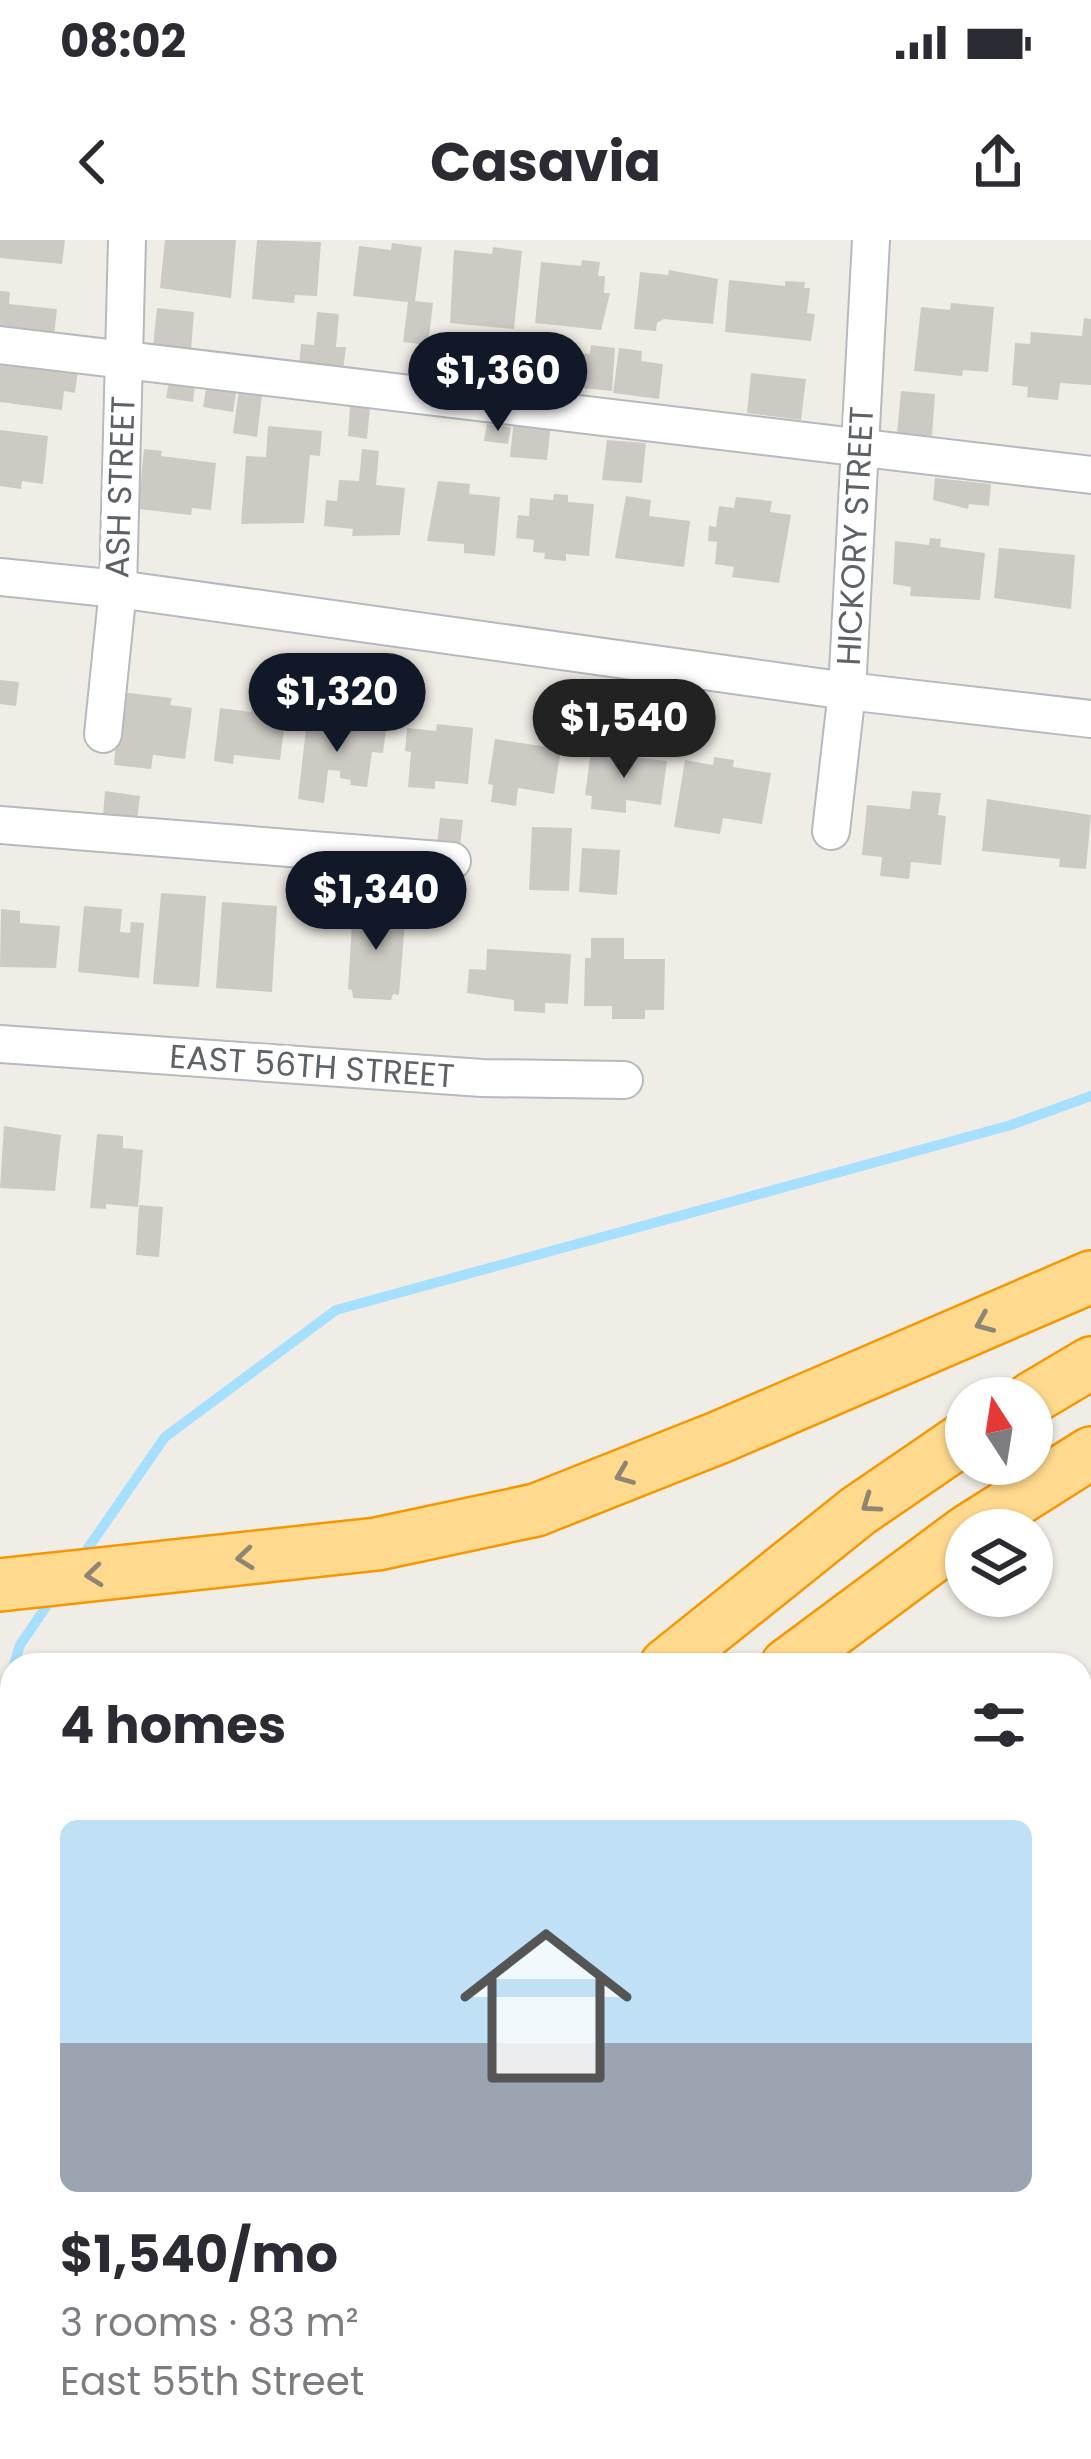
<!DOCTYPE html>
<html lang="en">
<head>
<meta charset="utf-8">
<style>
	:root { --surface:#fff; --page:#f7f7f7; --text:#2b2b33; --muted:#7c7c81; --line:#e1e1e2; --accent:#111827 }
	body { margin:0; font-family:Poppins,sans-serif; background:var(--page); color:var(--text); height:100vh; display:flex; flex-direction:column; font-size:45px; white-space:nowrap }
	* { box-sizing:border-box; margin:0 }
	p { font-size:39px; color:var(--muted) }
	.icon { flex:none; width:66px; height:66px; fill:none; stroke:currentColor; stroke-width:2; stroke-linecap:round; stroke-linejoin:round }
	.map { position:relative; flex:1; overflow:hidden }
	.side { position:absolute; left:0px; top:1413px; width:1092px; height:807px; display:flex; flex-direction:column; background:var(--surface); border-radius:36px 36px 0 0; box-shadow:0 3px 9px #0004 }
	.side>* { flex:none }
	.needle { width:78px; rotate:348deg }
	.fabs { position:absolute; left:945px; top:1137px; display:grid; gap:24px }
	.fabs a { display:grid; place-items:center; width:108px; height:108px; border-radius:50%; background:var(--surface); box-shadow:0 3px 9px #0004; font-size:60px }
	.price { position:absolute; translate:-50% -102px; padding:0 27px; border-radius:42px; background:var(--accent); color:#fff; font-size:39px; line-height:78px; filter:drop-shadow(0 3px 6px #0008) }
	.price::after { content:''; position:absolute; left:50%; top:72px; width:36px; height:27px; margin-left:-18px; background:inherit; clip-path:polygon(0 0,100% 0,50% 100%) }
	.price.selected { background:#222; color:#fff }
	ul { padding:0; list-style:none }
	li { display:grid; align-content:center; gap:24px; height:636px; padding:0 60px }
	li+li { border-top:3px solid var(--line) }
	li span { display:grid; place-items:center; height:372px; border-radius:18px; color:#555 }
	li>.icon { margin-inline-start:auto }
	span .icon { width:216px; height:216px; fill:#fffc; stroke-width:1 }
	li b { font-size:51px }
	h2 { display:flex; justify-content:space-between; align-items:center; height:144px; padding:0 60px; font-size:51px }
	.status { display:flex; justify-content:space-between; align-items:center; height:84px; padding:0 60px; background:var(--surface); direction:ltr }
	.status svg { height:33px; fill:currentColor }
	header { display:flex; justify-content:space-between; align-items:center; height:156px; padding:0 60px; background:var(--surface); font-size:54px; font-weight:700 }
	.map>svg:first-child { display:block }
</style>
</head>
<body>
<div class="status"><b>08:02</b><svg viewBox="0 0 49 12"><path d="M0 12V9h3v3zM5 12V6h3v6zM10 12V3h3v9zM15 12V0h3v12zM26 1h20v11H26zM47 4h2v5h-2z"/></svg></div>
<header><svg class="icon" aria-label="back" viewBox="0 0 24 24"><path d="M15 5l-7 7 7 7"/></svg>Casavia<svg class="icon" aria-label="share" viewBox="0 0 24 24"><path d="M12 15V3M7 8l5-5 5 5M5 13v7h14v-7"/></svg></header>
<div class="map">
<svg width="1091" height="2219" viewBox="0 0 1091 2219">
	<rect width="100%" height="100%" fill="#f0ede6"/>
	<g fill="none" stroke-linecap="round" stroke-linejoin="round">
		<path stroke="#a7dfff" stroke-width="10" d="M79,1321l86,-124 171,-127 675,-185 80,-29
			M14,1425l6,-20 34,-50
			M1080,1453l11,-2
			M0,1478l12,-45
			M0,1875l12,2"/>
	</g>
	<path fill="#cdcac4" d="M0,0h65l-3,24 -62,-6z
		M165,0h71l-5,58 -71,-10z
		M257,0l64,2 -4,54 -22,-1 -1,8 -42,-4z
		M392,3l30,4 -7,54 18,2 -5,42 -25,-3 5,-40 -55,-6 6,-50 32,4z
		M493,7l29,4 -8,78 -64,-6 4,-73 38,4z
		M582,20l18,2 -2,14h7l-1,17h6l-9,37 -66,-7 6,-61 40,4z
		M669,30l49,9 -5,45 -49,-5 -7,4 -1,8 -22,-2 6,-57 28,3z
		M729,40l56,6v-5l20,1 -1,6h6l-3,25 8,1 -4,27 -86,-9z
		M0,51l10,1 -1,12 48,5 -3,27 -54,-5z
		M951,63l43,4 -6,65 -25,-2 -1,6 -48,-5 7,-64 29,3z
		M157,68l37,4 -3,38 -38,-3z
		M317,72l22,2 -3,33h10l-3,23 -44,-4 2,-22 13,1z
		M1084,78l7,1v66l-31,-2 -2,17 -31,-3 1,-10 -16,-2 3,-42 15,1 1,-12 51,4z
		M591,105l24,3 -3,43 -39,-4 4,-34 13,1z
		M619,108l23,3 -1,10 22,3 -4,35 -46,-6z
		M0,119l78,11 -3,23 -11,-2 -2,19 -62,-8z
		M751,133l55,6 -5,41 -54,-7z
		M169,142l26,4 -2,16 -27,-4z
		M207,143l30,4 -4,25 -30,-5z
		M240,143l23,3 -6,51 -24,-4z
		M901,151l34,3 -3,42 -35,-3z
		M350,166l20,1 -3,32 -19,-3z
		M514,180l37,3 -4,37 -37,-3z
		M487,184l24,3 -3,17 -24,-3z
		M268,186l54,5 -2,25 -10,-1 -6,68 -63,1 5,-68 20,1z
		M0,190l48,6 -5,48 -21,-3 -1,8 -21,-3z
		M607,200l39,3 -4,40 -40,-3z
		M144,209l18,2 -1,5 55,7 -5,47 -19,-2 -1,7 -53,-6z
		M362,209l17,2 -3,34 29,3 -5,47 -48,1 1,-7 -29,-3 2,-26 11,1 2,-21 20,1z
		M935,238l56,6 -2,22 -20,-2 -1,5 -35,-9z
		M438,241l32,3 -1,10 31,3 -5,59 -31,-3v-9l-37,-3z
		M554,254l14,1v7l26,2 -5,52 -23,-2v7l-22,-2 1,-6 -12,-1 1,-12 -18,-2 2,-23 11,1 1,-18 23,2z
		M626,256l25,4 -2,16 41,5 -6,46 -69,-9z
		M736,257l36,4 -2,11 21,3 -12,68 -47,-6 2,-10 -19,-3 2,-22 -9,-1 1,-15 7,1 3,-21 15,2z
		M930,298l11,1 -1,8 45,6 -5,47 -70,-4 1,-9 -18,-3 2,-43 34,4z
		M999,308l76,7 -4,54 -77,-11z
		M0,440l19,2 -3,24 -16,-2z
		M120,452l52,6 -2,7 22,3 -7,51 -32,-4 -2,14 -37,-4z
		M253,463l34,4 -7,53 -46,-5 -1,9 -19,-3 6,-53 31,4z
		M333,478l18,1 -1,6 36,5 -3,23 -11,-1 -5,35 -17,-2 1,-5 -11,-2v-7l-12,-1 -4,33 -26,-4 9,-79 26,3z
		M437,484l36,4 -5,56 -33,-3v8l-27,-2 3,-35 -6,-1 2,-23 29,3z
		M495,499l66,10 -7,45 -36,-6 -2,18 -25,-4 2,-17 -5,-1z
		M616,510l17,2 -1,5 35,4 -6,44 -35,-5v13l-35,-4 1,-13 -7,-1 6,-44 25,3z
		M714,517l20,3 -1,7 38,6 -9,51 -39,-6 -3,16 -46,-7 11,-67 28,5z
		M105,551l35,5 -3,24 -34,-4z
		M912,551l29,2 -3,22 8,1 -5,49 -30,-3 -2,17 -29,-3 2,-19 -20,-2 5,-50 43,4z
		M987,559l104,16 -5,54 -27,-2 1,-8 -78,-8z
		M440,578l23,2 -3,27 -23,-3z
		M532,587l40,1 -3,63 -40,-1z
		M582,608l38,2 -3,45 -38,-3z
		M161,653l45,3 -7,91 -46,-3z
		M222,662l55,4 -5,86 -56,-4z
		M84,666l38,3 -2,23 10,1 1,-11 13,1 -5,55 -61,-6z
		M353,667l53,4 -7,84 -6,-1 -2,6 -38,-2 -1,-8 -4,-1z
		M1,669l19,2v12l40,3 -4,42 -56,-1z
		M591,698h33v21h41l-1,51h-19v9h-33v-13h-28l1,-48h6z
		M487,709l84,5 -3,50 -23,-1v10l-31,-2v-11l-47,-7 2,-24 17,1z
		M4,886l57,9 -6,56 -55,-3z
		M97,894l26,2v12l20,2 -5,57 -32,-3v5l-16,-1z
		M139,965l24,2 -4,50 -23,-2z"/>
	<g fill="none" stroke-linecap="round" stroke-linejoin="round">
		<defs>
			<path id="minor" d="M0,105l1091,130
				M0,337l118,12 729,102 244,28
				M103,494l15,-145 9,-349
				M0,585l452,36
				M831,591l16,-140 24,-451
				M0,804l482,34 142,2"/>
			<path id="major" d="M0,2088l12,1
				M1080,2171h11"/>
			<path id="highway" d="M1032,1158l59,-35
				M969,1290l122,-77
				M0,1345l377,-41 159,-34 184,-73 371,-160
				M666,1425l192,-154 108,-74
				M787,1425l179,-133
				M0,1519l12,4
				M1080,1589l11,8
				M12,2219l5,-11
				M84,2219l5,-11
				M210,2219l6,-11"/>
		</defs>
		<use href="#minor" stroke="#b6b9bd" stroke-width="40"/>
		<use href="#major" stroke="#f9bf56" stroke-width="50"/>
		<use href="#highway" stroke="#f69700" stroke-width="56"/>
		<use href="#minor" stroke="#fff" stroke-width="36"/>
		<use href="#major" stroke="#ffebac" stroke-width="45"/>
		<use href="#highway" stroke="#ffda8e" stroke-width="51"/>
	</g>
	<defs><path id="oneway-chevron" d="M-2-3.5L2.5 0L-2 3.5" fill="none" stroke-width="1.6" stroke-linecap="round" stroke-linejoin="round" transform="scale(3)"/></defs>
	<g stroke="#8e8673">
		<use href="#oneway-chevron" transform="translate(984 1083) rotate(157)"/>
		<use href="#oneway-chevron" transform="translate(624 1235) rotate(158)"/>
		<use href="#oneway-chevron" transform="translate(870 1264) rotate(145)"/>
		<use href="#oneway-chevron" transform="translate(245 1318) rotate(174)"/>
		<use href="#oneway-chevron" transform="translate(94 1335) rotate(174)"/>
	</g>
	<g text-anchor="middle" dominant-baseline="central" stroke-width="12" stroke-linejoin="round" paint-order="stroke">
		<g font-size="33" fill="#5d6267" stroke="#fff">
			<text transform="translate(120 247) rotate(-88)">ASH STREET</text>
			<text transform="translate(855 296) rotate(-87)">HICKORY STREET</text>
			<text transform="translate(312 826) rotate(4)">EAST 56TH STREET</text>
		</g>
	</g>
</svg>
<div class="fabs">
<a><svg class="needle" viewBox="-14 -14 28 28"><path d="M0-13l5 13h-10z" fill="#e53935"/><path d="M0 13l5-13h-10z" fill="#7c7c81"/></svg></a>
<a><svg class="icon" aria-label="layers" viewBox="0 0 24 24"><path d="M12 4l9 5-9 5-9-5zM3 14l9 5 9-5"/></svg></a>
</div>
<b class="price" style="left:498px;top:194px">$1,360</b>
<b class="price" style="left:337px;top:515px">$1,320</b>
<b class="price selected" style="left:624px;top:541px">$1,540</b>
<b class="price" style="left:376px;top:713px">$1,340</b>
<section class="side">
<h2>4 homes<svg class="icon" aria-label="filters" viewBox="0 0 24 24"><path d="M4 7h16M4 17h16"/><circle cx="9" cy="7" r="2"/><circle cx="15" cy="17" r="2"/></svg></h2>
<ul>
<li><span style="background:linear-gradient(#bfe0f5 60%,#9aa5b1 0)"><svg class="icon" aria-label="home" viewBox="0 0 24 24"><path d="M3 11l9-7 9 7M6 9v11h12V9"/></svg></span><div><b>$1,540/mo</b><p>3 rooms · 83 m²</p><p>East 55th Street</p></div></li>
</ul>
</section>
</div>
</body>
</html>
